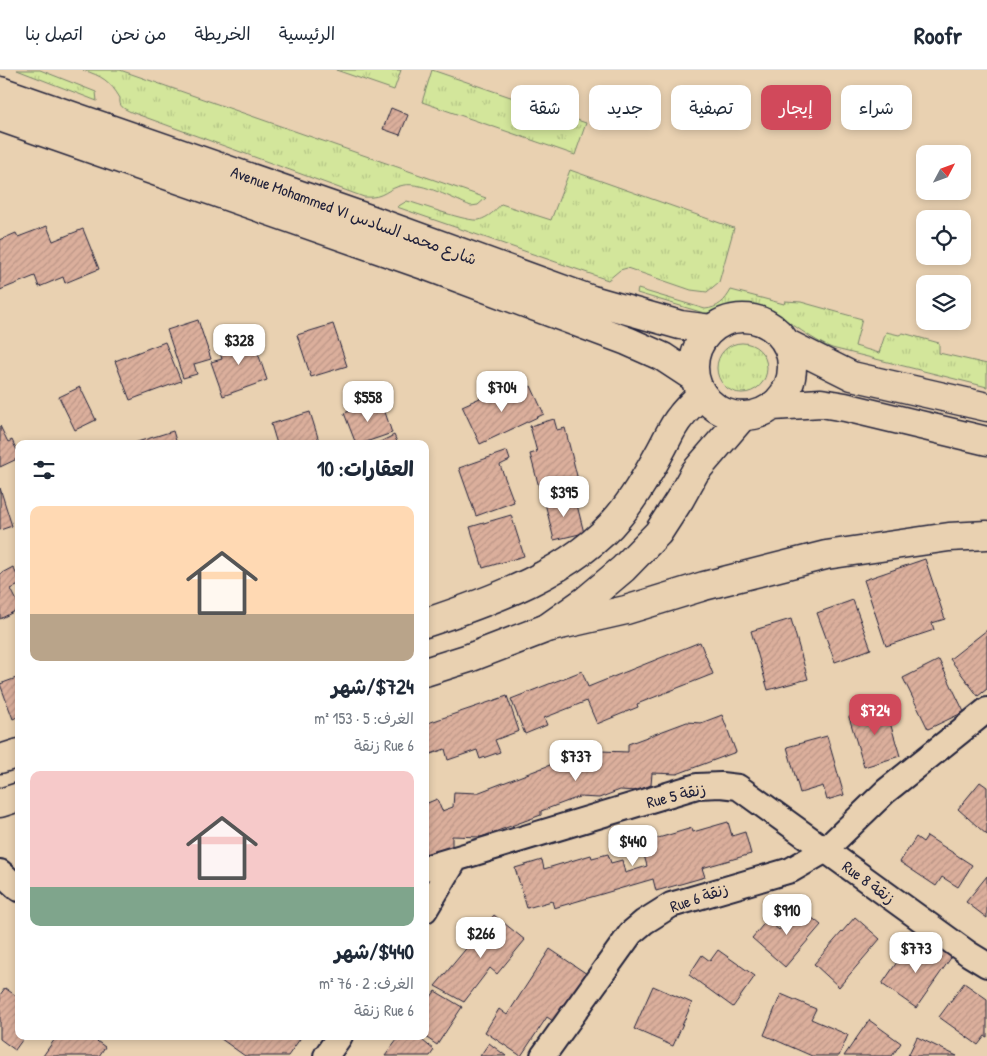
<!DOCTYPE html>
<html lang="ar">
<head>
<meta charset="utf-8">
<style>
	:root { --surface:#fff; --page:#f6f6f7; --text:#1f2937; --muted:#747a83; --line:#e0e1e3; --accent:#d1495b }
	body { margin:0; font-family:"Patrick Hand","Playpen Sans Arabic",sans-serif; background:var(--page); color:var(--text); direction:rtl; height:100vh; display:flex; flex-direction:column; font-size:19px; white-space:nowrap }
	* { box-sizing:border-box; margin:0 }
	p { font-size:16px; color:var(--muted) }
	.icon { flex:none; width:28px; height:28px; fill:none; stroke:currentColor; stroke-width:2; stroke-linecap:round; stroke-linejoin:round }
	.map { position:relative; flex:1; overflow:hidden; direction:ltr }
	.sheet { position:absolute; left:15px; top:370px; width:414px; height:600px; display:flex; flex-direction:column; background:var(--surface); border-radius:10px; box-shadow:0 2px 8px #0003; direction:rtl }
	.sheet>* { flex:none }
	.top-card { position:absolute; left:444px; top:15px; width:468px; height:45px; direction:rtl; display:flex; gap:10px }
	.needle { width:32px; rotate:49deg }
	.tools { position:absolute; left:916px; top:75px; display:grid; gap:10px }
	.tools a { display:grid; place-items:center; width:55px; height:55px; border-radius:10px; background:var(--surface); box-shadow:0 2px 8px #0003; font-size:25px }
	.price { position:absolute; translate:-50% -42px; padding:0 11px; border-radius:10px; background:#fff; color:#222; font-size:16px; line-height:32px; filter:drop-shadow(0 1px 2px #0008) }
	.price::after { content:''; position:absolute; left:50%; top:30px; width:15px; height:11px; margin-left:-8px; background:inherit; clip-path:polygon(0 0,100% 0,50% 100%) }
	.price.on { background:var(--accent); color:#fff }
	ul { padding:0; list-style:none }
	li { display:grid; align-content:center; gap:10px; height:265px; padding:0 15px }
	li span { display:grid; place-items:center; height:155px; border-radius:10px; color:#555 }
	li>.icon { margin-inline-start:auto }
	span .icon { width:90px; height:90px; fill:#fffc; stroke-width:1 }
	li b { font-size:21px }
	h2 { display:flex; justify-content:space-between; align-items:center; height:60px; padding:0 15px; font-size:21px }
	.chip { padding:0 18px; border-radius:10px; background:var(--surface); box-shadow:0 2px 8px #0003; font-size:18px; line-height:45px }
	.chip.on { background:var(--accent); color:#fff }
	header { display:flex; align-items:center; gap:30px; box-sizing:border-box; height:70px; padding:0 25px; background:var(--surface); border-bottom:1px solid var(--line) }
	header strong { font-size:24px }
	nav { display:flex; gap:28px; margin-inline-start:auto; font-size:18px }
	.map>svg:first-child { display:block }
</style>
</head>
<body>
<header>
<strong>Roofr</strong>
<nav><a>الرئيسية</a><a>الخريطة</a><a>من نحن</a><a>اتصل بنا</a></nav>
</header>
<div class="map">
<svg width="987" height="986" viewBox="0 0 987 986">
	<defs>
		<pattern id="grass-tufts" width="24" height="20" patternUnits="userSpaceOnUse" patternTransform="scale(1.25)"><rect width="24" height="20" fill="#d3e69b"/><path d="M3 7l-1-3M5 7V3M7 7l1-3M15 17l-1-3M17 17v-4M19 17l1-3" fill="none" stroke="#b5c586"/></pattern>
		<pattern id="building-hatch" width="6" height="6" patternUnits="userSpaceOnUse" patternTransform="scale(1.25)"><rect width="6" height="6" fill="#dbaf9c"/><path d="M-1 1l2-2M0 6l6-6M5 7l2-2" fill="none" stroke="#bc9687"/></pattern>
	</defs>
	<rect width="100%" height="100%" fill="#e9d1b1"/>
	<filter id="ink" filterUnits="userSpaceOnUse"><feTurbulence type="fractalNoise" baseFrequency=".02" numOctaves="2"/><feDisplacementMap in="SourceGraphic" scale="10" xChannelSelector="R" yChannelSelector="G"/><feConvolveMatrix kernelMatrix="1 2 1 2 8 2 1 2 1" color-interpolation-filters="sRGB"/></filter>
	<g filter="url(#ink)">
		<path fill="url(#grass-tufts)" stroke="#7a846b" d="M17,0h23l56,22 1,9z
			M83,0h37l366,128 -8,7 -7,1c-18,-7 -48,-24 -67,-21 -18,3 -19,14 -40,12l-233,-85c-8,-4 -12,-5 -11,-14 -10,-17 -18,-22 -37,-28z
			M336,0h65l-7,20z
			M432,0l154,53 -11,32 -153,-53z
			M570,100l164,58 -15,54 -12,10 -16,-2 -64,-22 -7,2 -12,10 -211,-73 10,-6c15,4 60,21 72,19 10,-3 16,-9 22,-16l50,16z
			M638,219l67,20c13,-1 20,-8 26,-19l53,14 1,-3 16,1 61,17 -7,27 24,7 7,-21 13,3 4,-2 36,10v10l48,11v23l-155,-39c-27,-10 -55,-41 -82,-42 -16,-2 -30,7 -46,7l-67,-20z
			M717 298a25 25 0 1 1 50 0a25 25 0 1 1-50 0Z"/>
		<path fill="url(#building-hatch)" stroke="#22223b" d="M391,38l17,7 -8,20 -17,-6z
			M47,156l6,15 30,-12 16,40 -34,14 -2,-6 -24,10 -4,-11 -35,14v-50l16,-7 2,4z
			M198,250l13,39 -17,5 3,10 -14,4 -16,-48z
			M333,254l14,42 -36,11 -14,-42z
			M252,265l15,45 -44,16 -12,-34 11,-3 -4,-12z
			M165,272l16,39 -51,19 -15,-39z
			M531,316l13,28 -64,30 -18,-38 36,-16 4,10z
			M80,317l16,33 -21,10 -16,-33z
			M381,330l11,33 -32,11h-4l-12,-31z
			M310,342l10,32h-43l-6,-20z
			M554,349l3,11 8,-2 15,60 -38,10 -12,-44 7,-2 -7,-26z
			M0,356l8,16 4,-2 7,15v3l-19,9z
			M173,361l4,13h-43v-1z
			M394,365l4,9h-22z
			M507,381l3,9 -10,5 14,37 -38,14 -17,-48z
			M0,418l12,38 -12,4z
			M575,427l9,36 -30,7 -9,-37z
			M511,445l13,41 -41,12 -13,-41z
			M925,489l20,60 -13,4 2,7 -48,16 -22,-66z
			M13,497l6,12v6l-8,4 8,16v4l-19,10v-45z
			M853,530l18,49 -36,13 -18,-49z
			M791,549l17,60 -40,11 -17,-59z
			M987,560v59l-9,7 -28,-37z
			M700,572l13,32 -76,30 1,3 -41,17 -10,-23 -43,17 3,7 -22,9 -14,-35 71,-28 6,16z
			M939,590l25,52 -36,17 -25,-51z
			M19,607v39l-6,3 -13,-35z
			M507,626l12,35 -24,9 5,12 -20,7 -3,-9 -29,10 -3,-11 -20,7v-32z
			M885,636l15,50 -36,11 -15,-50z
			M722,645l14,37 -59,22 -25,-1 -1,12 -15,6 -16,-1 -21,8 -20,-1 -38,14v4l-60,22 -29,-1v10l-27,10v-52l12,-5 5,12 11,-4 1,-15 23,1 86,-33 22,1v-4l16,-6 27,1v-8l59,-22 14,1z
			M827,666l17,59 -17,5 -4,-14 -23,7 -13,-46z
			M980,712l7,5v48l-29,-26z
			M728,752l4,14 13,-4 6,22 -49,14 3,9 -49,14 -3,-12 -99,29 -2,-7 -25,7 -12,-40 27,-8 2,9 47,-14 1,3 16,-4 3,9 11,-3 3,13 22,-7 -5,-18 14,-4 -1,-5 37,-11 1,4z
			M927,766l45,29 -14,22 -16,-10 -6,9 -36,-24 16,-25 7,5z
			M987,806v42l-21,-16z
			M799,837l22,18 -36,42 -33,-29 15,-18 12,10z
			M494,845l31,25 -28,34 -7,-6 -26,34 -29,-16z
			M855,847l25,22 -41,48 -25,-23z
			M910,873l25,17 10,-15 10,7 -39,56 -34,-24z
			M550,879l40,27 -31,49 -12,-8 -26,39 -36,-24 14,-23 8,6z
			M718,880l37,26 -22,31 -44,-32 13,-20 8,6z
			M964,913l23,16v38l-2,-1 -7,9 -39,-28z
			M653,916l39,17 -19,43 -39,-17z
			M5,918l14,10v38h6l-10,14 -15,-11v-44z
			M435,921l27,16 -25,38 -13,-9h1v-30z
			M781,924l35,15 -5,10 37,16 -9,21h-27l-48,-21z
			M869,950l32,23 -9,13h-48z
			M57,966h33l15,11 -6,9h-56z
			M217,966h85l-14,20h-43z
			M400,966h17l17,14 -4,6h-45z
			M917,967l40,19h-49z
			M489,973l17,13h-26z"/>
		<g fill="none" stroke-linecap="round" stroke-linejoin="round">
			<defs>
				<path id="minor" d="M425,798l272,-82 24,-1 17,2 231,167 18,11
					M0,802l19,17
					M425,840l30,-50
					M326,986l14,-20
					M543,986l88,-123 13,-11 27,-17 120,-35 33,-19 62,-60 101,-81"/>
				<path id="tertiary" d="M425,553c66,-22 149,-51 194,-107 16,-19 29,-42 41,-64 7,-12 12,-26 21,-36 6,-8 14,-15 21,-22
					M425,602l44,-14 78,-30 38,-27 38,-32 35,-36 22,-34 15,-27 48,-56
					M0,689l19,-6
					M0,733l19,-6"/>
				<path id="secondary" d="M0,21l369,128 223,81 88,25 31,4
					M0,47l424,148 203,76 36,16 32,21
					M694 297a49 49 0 1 1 98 0a49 49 0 1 1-98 0Z
					M786,273l66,33 135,31
					M773,336l48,-3 24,4 142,34
					M547,558l79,-18 78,-24 122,-31 123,-18 38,-2"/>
			</defs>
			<use href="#minor" stroke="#22223b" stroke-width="28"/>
			<use href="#tertiary" stroke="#22223b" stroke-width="31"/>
			<use href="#secondary" stroke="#22223b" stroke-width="31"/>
			<use href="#minor" stroke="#e9d1b1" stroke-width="24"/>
			<use href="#tertiary" stroke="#e9d1b1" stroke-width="28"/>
			<use href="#secondary" stroke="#e9d1b1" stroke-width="28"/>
		</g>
	</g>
	<g text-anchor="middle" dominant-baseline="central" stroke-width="4" stroke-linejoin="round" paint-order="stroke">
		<g font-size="16" fill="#22223b" stroke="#e9d1b1">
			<text transform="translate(354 145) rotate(20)">Avenue Mohammed VI شارع محمد السادس</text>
			<text transform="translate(676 725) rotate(-14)">Rue 5 زنقة</text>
			<text transform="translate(869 812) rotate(36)">Rue 8 زنقة</text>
			<text transform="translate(699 827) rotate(-19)">Rue 6 زنقة</text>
		</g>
	</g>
</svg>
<div class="tools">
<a><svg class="needle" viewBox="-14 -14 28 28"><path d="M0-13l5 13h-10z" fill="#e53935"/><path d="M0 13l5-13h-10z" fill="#747a83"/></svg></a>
<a><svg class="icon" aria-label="locate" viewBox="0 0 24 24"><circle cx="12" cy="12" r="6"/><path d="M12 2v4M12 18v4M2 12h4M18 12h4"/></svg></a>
<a><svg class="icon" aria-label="layers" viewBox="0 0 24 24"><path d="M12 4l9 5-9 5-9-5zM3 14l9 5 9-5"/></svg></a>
</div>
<b class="price" style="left:239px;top:296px">$328</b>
<b class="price" style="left:502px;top:343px">$704</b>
<b class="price" style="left:368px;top:353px">$558</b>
<b class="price" style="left:564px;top:448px">$395</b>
<b class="price on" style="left:875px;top:666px">$724</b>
<b class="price" style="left:576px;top:712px">$737</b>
<b class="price" style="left:633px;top:797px">$440</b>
<b class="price" style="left:787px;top:866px">$910</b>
<b class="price" style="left:481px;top:889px">$266</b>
<b class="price" style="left:916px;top:904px">$773</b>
<div class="top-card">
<a class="chip">شراء</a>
<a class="chip on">إيجار</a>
<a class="chip">تصفية</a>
<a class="chip">جديد</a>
<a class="chip">شقة</a>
</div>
<section class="sheet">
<h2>العقارات: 10<svg class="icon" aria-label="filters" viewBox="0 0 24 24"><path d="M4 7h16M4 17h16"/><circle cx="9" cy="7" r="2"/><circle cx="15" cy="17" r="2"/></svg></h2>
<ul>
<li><span style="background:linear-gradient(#ffd9b3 70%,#b9a48a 0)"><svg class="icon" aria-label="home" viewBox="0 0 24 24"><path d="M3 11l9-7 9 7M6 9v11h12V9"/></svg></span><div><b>$724/شهر</b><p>الغرف: 5 · 153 m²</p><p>Rue 6 زنقة</p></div></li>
<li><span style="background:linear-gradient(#f6c9c9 75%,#7fa58c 0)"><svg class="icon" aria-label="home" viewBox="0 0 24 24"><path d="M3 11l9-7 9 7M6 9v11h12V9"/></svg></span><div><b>$440/شهر</b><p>الغرف: 2 · 76 m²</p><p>Rue 6 زنقة</p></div></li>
</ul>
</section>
</div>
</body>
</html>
